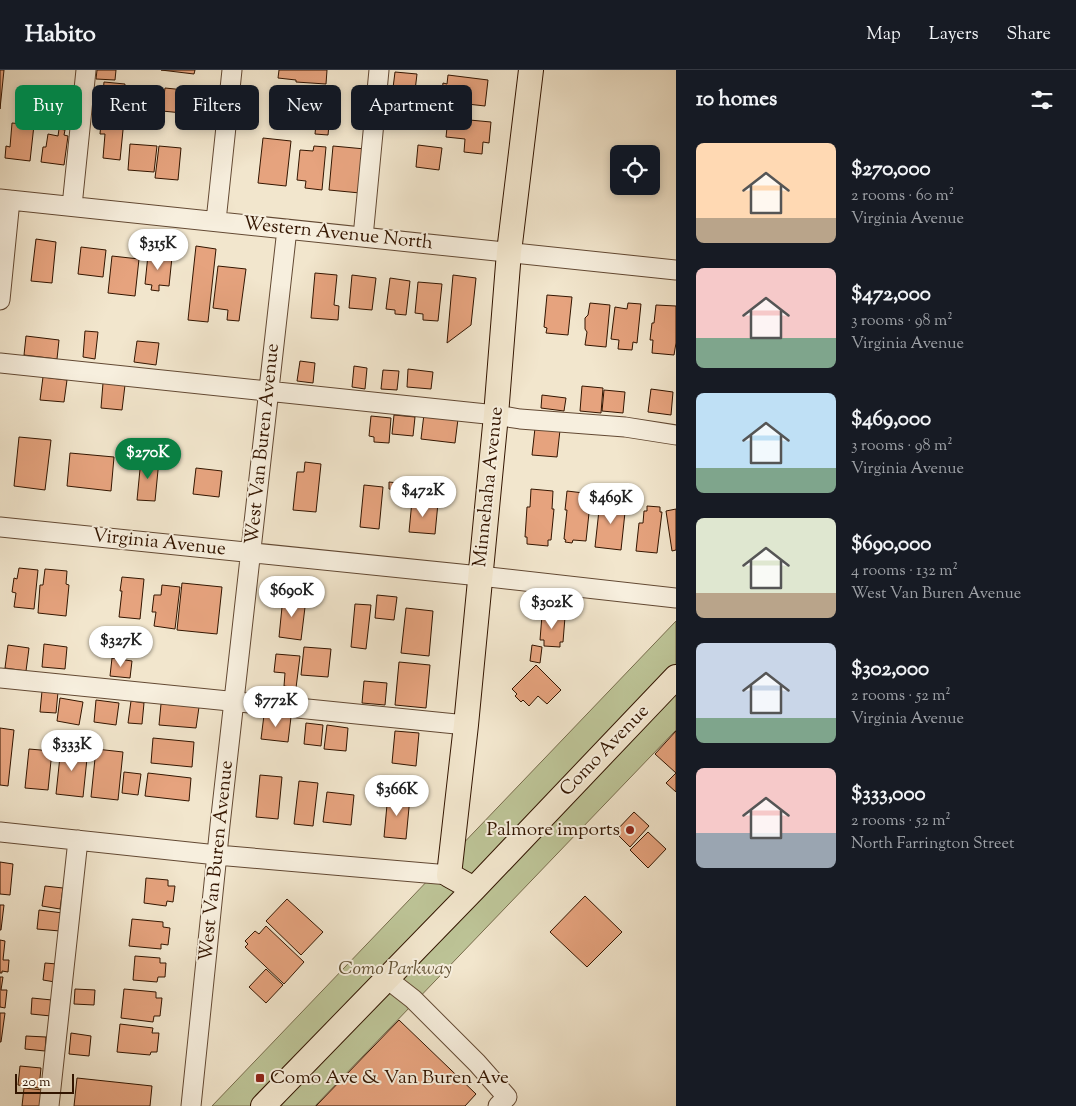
<!DOCTYPE html>
<html lang="en">
<head>
<meta charset="utf-8">
<style>
	:root { --surface:#171b24; --page:#242831; --text:#f1f3f6; --muted:#9ea1a6; --line:#363941; --accent:#0b8043 }
	body { margin:0; font-family:"Sorts Mill Goudy",serif; background:var(--page); color:var(--text); height:100vh; display:flex; flex-direction:column; font-size:19px; white-space:nowrap }
	* { box-sizing:border-box; margin:0 }
	p { font-size:16px; color:var(--muted) }
	.icon { flex:none; width:28px; height:28px; fill:none; stroke:currentColor; stroke-width:2; stroke-linecap:round; stroke-linejoin:round }
	.map { position:relative; flex:1; overflow:hidden }
	.side { display:flex; flex-direction:column; background:var(--surface); width:400px }
	.side>* { flex:none }
	.hud { position:absolute; left:15px; top:15px; width:475px; height:45px; display:flex; gap:10px }
	.controls { position:absolute; left:610px; top:75px; display:grid; gap:10px }
	.controls a { display:grid; place-items:center; width:50px; height:50px; border-radius:8px; background:var(--surface); box-shadow:0 2px 8px #0003; font-size:25px }
	.scale { position:absolute; left:15px; bottom:12px; width:59px; box-sizing:border-box; padding-left:5px; border:2px solid #331500; border-top:0; font-size:14px; line-height:18px; white-space:nowrap; color:#331500; -webkit-text-stroke:4px #f7efde; paint-order:stroke }
	.price { position:absolute; translate:-50% -42px; padding:0 11px; border-radius:18px; background:#fff; color:#222; font-size:16px; line-height:32px; filter:drop-shadow(0 1px 2px #0008) }
	.price::after { content:''; position:absolute; left:50%; top:30px; width:15px; height:11px; margin-left:-8px; background:inherit; clip-path:polygon(0 0,100% 0,50% 100%) }
	.price.active { background:var(--accent); color:#fff }
	ul { padding:0; list-style:none }
	li { display:flex; align-items:center; gap:15px; height:125px; padding:0 20px }
	li span { display:grid; place-items:center; flex:none; width:140px; height:100px; border-radius:8px; color:#555 }
	li>.icon { margin-inline-start:auto }
	span .icon { width:60px; height:60px; fill:#fffc; stroke-width:1 }
	li b { font-size:21px }
	h2 { display:flex; justify-content:space-between; align-items:center; height:60px; padding:0 20px; font-size:21px }
	.tag { padding:0 18px; border-radius:8px; background:var(--surface); box-shadow:0 2px 8px #0003; font-size:18px; line-height:45px }
	.tag.active { background:var(--accent); color:#fff }
	header { display:flex; align-items:center; gap:30px; box-sizing:border-box; height:70px; padding:0 25px; background:var(--surface); border-bottom:1px solid var(--line) }
	header strong { font-size:24px }
	nav { display:flex; gap:28px; margin-inline-start:auto; font-size:18px }
	main { display:flex; flex:1; min-height:0 }
	.map>svg:first-child { display:block }
</style>
</head>
<body>
<header>
<strong>Habito</strong>
<nav><a>Map</a><a>Layers</a><a>Share</a></nav>
</header>
<main>
<div class="map">
<svg width="676" height="1036" viewBox="0 0 676 1036">
	<rect width="100%" height="100%" fill="#f2e6cd"/>
	<filter id="stains"><feTurbulence type="fractalNoise" baseFrequency=".004" numOctaves="4"/><feColorMatrix values="0 0 0 0 .2 0 0 0 0 .09 0 0 0 0 .02 0 0 0 .5 -.17"/></filter>
	<radialGradient id="worn" r=".72"><stop offset=".6" stop-color="#630" stop-opacity="0"/><stop offset="1" stop-color="#630" stop-opacity=".3"/></radialGradient>
	<path fill="#bdc497" stroke="#786c4c" d="M676,551v109l-361,376h-103z"/>
	<path fill="#e6a37e" stroke="#331500" d="M0,0h4l-4,39z
		M97,0h19l-1,10 -19,-1z
		M161,0h34l-1,4z
		M279,0h48l-1,14 -30,-2v-2l-18,-2z
		M395,2l22,2 -3,25 -22,-3z
		M448,5l40,5 -3,26 -44,-5 2,-18 4,1z
		M104,12l21,2 -2,21 -21,-2z
		M165,18l30,3 -2,23 -31,-3z
		M130,21l12,1 -1,14 -12,-1z
		M273,29l18,2 -2,19 -18,-2z
		M57,36l11,1 -1,9 -11,-1z
		M317,44l13,1 -2,20 -13,-1z
		M107,48l17,2 -4,40 -17,-2 2,-24h-5l1,-11h5z
		M448,48l43,4 -2,21 -6,-1 -1,12 -18,-2 1,-13 -19,-2z
		M12,53l22,2 -4,36 -25,-3 1,-12 4,1z
		M59,59l6,1 -1,5 4,1 -4,29 -23,-3 2,-15h3l2,-13 10,2z
		M263,68l28,3 -5,45 -28,-3z
		M130,74l27,2 -3,26 -26,-2z
		M418,75l24,3 -3,22 -23,-3z
		M159,76l22,2 -3,32 -23,-2z
		M314,76l12,1 -4,43 -17,-2 1,-7 -9,-1 3,-30 13,1z
		M333,76l32,3 -5,44 -31,-3z
		M36,169l20,3 -4,41 -21,-2z
		M196,176l20,3 -8,73 -20,-2z
		M81,177l25,3 -3,27 -25,-3z
		M148,185l24,2 -3,29 -10,-1v6l-8,-1 1,-5 -7,-1z
		M112,186l27,3 -4,37 -27,-3z
		M218,196l28,3 -7,52 -12,-1 1,-10 -15,-2z
		M315,203l22,2 -3,30 5,1 -1,14 -27,-2z
		M352,205l24,3 -4,32 -23,-2z
		M453,205l23,3 -5,47 -24,18z
		M390,208l20,3 -4,34 -11,-1v-4l-9,-1z
		M418,212l24,2 -4,37 -15,-1v-6l-8,-1z
		M547,225l25,2 -4,38 -22,-2 1,-5 -3,-1z
		M590,233l20,2 -4,42 -21,-2 2,-13 -2,-3v-11l3,-3z
		M628,233l13,1 -4,39 -4,-1 -1,8 -14,-1 1,-9 -8,-1 4,-32 12,2z
		M656,235l20,1v37l-2,12 -22,-2 1,-13h-3l2,-17h2z
		M85,261l13,1 -3,27 -12,-2z
		M26,266l33,4 -2,19 -33,-4z
		M137,271l22,2 -3,22 -22,-3z
		M300,291l15,2 -2,20 -16,-2z
		M354,296l13,2 -2,21 -13,-2z
		M408,299l25,3 -2,17 -24,-2z
		M383,300l16,1 -2,19 -16,-1z
		M43,307l24,3 -3,22 -24,-2z
		M103,313l22,2 -3,25 -21,-2z
		M582,316l21,2 -2,25 -21,-2z
		M651,319l22,3 -2,23 -23,-3z
		M604,320l21,2 -2,21 -21,-2z
		M542,325l24,3 -2,13 -23,-3z
		M424,344l34,5 -3,24 -34,-4z
		M394,345l21,2 -2,19 -21,-2z
		M371,346l20,2 -2,25 -15,-1v-5l-5,-1z
		M535,358l25,2 -3,27 -25,-2z
		M19,367l32,3 -6,50 -31,-4z
		M70,383l44,4 -3,34 -44,-5z
		M141,389l18,1 -4,41 -18,-1z
		M305,392l16,2 -5,48 -23,-2 4,-38h7z
		M196,398l26,3 -3,26 -26,-3z
		M389,412l9,1 -1,7 -8,-1z
		M364,415l19,2 -4,42 -19,-2z
		M531,419l22,2 -1,18h2l-3,31h-3v6l-21,-2v-7h-2l2,-30h3z
		M567,421l25,3 -2,19h-1l-3,28 -13,-1 -1,3 -7,-1 1,-2 -2,-1 3,-29h-2z
		M412,431l26,2 -3,31 -26,-2z
		M600,431l26,2 -5,47 -26,-3z
		M647,436l13,1v5h2l-5,41 -21,-2 3,-28h4l1,-12h3z
		M676,439v41l-4,1 -6,-40z
		M19,498l19,2 -4,39 -20,-2 2,-14 -4,-1 2,-14 3,1z
		M45,499l22,2 -1,13 3,1 -3,31 -28,-3 2,-28h3z
		M122,507l22,2 -4,40 -21,-2 3,-26h-2z
		M182,513l40,4 -5,47 -40,-4z
		M162,515l18,2 -5,42 -21,-3 2,-14h-4l2,-17h7z
		M377,525l20,2 -3,23 -19,-2z
		M283,527l23,2 -5,41 -22,-3z
		M355,534l16,1 -5,44 -15,-2z
		M406,538l27,3 -4,45 -28,-3z
		M542,545l23,2 -2,25h-3v5l-16,-1v-6h-4z
		M44,574l23,3 -2,22 -23,-2z
		M8,575l21,3 -3,23 -21,-3z
		M532,575l10,2 -2,16 -10,-2z
		M304,577l27,2 -3,28 -27,-2z
		M276,584l24,2 -4,32 -12,-2 1,-13 -11,-1z
		M112,588l20,3 -2,17 -20,-2z
		M399,592l31,3 -4,43 -31,-3z
		M536,595l25,25 -14,14 -9,-8 -9,10 -6,-6 -2,2 -6,-6 2,-2 -5,-5z
		M364,611l23,2 -2,22 -23,-2z
		M42,621l16,1 -2,21 -16,-1z
		M60,628l23,4 -4,23 -22,-4z
		M96,630l23,3 -3,22 -22,-3z
		M131,631l13,2 -2,21 -14,-1z
		M161,634l38,3 -3,21 -37,-3z
		M264,645l27,2 -3,25 -27,-3z
		M306,653l17,2 -2,21 -17,-2z
		M327,655l21,3 -2,23 -22,-2z
		M0,658l14,2 -6,56 -8,-1z
		M395,661l24,2 -3,33 -24,-3z
		M676,661v61l-10,-9 10,-10 -21,-19z
		M153,668l41,4 -2,25 -41,-4z
		M61,677l27,2 -5,48 -27,-3z
		M29,679l23,2 -4,39 -23,-2z
		M96,679l27,3 -5,48 -27,-3z
		M124,702l17,2 -3,21 -16,-2z
		M148,703l43,5 -2,23 -44,-5z
		M260,705l22,2 -4,42 -22,-2z
		M299,711l19,2 -5,43 -19,-2z
		M327,722l27,3 -3,30 -28,-3z
		M388,724l22,3 -4,42 -22,-2z
		M634,742l15,14 -19,21 -15,-15z
		M648,762l18,17 -18,19 -18,-18z
		M0,792l13,2 -3,31 -10,-1z
		M146,808l22,2v6h7l-2,16 -6,-1 -1,5 -22,-3z
		M45,816l18,2 -3,21 -18,-3z
		M585,826l37,36 -35,35 -37,-35z
		M287,829l36,33 -22,23 -35,-34z
		M0,835h4l-3,25h-1z
		M39,840l24,3 -3,18 -23,-2z
		M132,849l31,3v5l7,1 -2,17 -7,-1v5l-32,-3z
		M266,856l38,36 -20,22 -39,-37 3,-3 -3,-3 10,-10 4,3z
		M0,870l5,1 -2,19h6l-1,12 -6,-1v2h-2z
		M135,886l25,2v5h6l-1,14h-7l-1,5 -24,-2z
		M45,893l12,1 -2,18 -12,-2z
		M266,899l17,16 -17,18 -17,-16z
		M0,907h3l-2,13h6l-2,18 -5,-1z
		M75,919l20,1 -1,15 -20,-1z
		M124,919l32,3v6h6l-2,18h-6l-1,6 -32,-4z
		M32,928l20,2 -1,16 -20,-2z
		M0,943h5l-4,29h-1z
		M399,950l77,74 -11,12h-149z
		M120,954l33,4 -1,5h7l-2,19h-6l-1,3 -33,-3z
		M71,963l20,3 -2,20 -20,-2z
		M26,966l20,1 -1,14 -20,-2z
		M20,996l21,2 -2,20 -21,-3z
		M77,1008l75,8 -2,20h-76z
		M24,1018l19,2 -2,16h-19z"/>
	<g fill="none" stroke-linecap="round" stroke-linejoin="round">
		<defs>
			<path id="minor" d="M0,129l676,71
				M72,136l14,-136
				M216,151l16,-151
				M363,167l16,-167
				M0,230l10,-100
				M0,293l496,52 24,4 105,8 51,8
				M0,457l480,49 196,22
				M0,608l466,47
				M0,762l217,23 232,20
				M386,908l27,21 64,64 30,34 -9,9
				M49,1036l29,-266
				M191,1036l29,-281 67,-596"/>
			<path id="major" d="M474,819l-25,-14 17,-150 30,-310 13,-163 22,-182
				M263,1036l211,-217 202,-212"/>
		</defs>
		<use href="#minor" stroke="#634933" stroke-width="21"/>
		<use href="#major" stroke="#331500" stroke-width="26"/>
		<use href="#minor" stroke="#f7efde" stroke-width="19"/>
		<use href="#major" stroke="#f2e6cd" stroke-width="24"/>
	</g>
	<g fill="#8f2418" stroke="#f7efde" stroke-width="2">
		<circle cx="630" cy="760" r="5"/>
		<rect x="255" y="1003" width="10" height="10" rx="2.5"/>
	</g>
	<g text-anchor="middle" dominant-baseline="central" stroke-width="4" stroke-linejoin="round" paint-order="stroke">
		<g font-size="19" fill="#331500" stroke="#f7efde">
			<text transform="translate(338 164) rotate(6)">Western Avenue North</text>
			<text transform="translate(263 374) rotate(-84)">West Van Buren Avenue</text>
			<text transform="translate(489 417) rotate(-84)">Minnehaha Avenue</text>
			<text transform="translate(159 473) rotate(6)">Virginia Avenue</text>
			<text transform="translate(605 681) rotate(-46)">Como Avenue</text>
			<text transform="translate(217 791) rotate(-84)">West Van Buren Avenue</text>
		</g>
		<g font-size="19" fill="#331500" stroke="#f7efde" text-anchor="end">
			<text x="620" y="760">Palmore imports</text>
			<text x="270" y="1008" text-anchor="start">Como Ave &amp; Van Buren Ave</text>
		</g>
		<g font-size="19" font-style="italic" fill="#635235" stroke="#f7efde">
			<text x="395" y="899">Como Parkway</text>
		</g>
	</g>
	<rect width="100%" height="100%" filter="url(#stains)"/>
	<rect width="100%" height="100%" fill="url(#worn)"/>
</svg>
<div class="controls">
<a><svg class="icon" aria-label="locate" viewBox="0 0 24 24"><circle cx="12" cy="12" r="6"/><path d="M12 2v4M12 18v4M2 12h4M18 12h4"/></svg></a>
</div>
<div class="scale">20 m</div>
<b class="price" style="left:158px;top:201px">$315K</b>
<b class="price active" style="left:148px;top:410px">$270K</b>
<b class="price" style="left:423px;top:448px">$472K</b>
<b class="price" style="left:611px;top:455px">$469K</b>
<b class="price" style="left:292px;top:548px">$690K</b>
<b class="price" style="left:552px;top:560px">$302K</b>
<b class="price" style="left:121px;top:598px">$327K</b>
<b class="price" style="left:276px;top:658px">$772K</b>
<b class="price" style="left:72px;top:702px">$333K</b>
<b class="price" style="left:397px;top:747px">$366K</b>
<div class="hud">
<a class="tag active">Buy</a>
<a class="tag">Rent</a>
<a class="tag">Filters</a>
<a class="tag">New</a>
<a class="tag">Apartment</a>
</div>
</div>
<section class="side">
<h2>10 homes<svg class="icon" aria-label="filters" viewBox="0 0 24 24"><path d="M4 7h16M4 17h16"/><circle cx="9" cy="7" r="2"/><circle cx="15" cy="17" r="2"/></svg></h2>
<ul>
<li><span style="background:linear-gradient(#ffd9b3 75%,#b9a48a 0)"><svg class="icon" aria-label="home" viewBox="0 0 24 24"><path d="M3 11l9-7 9 7M6 9v11h12V9"/></svg></span><div><b>$270,000</b><p>2 rooms · 60 m²</p><p>Virginia Avenue</p></div></li>
<li><span style="background:linear-gradient(#f6c9c9 70%,#7fa58c 0)"><svg class="icon" aria-label="home" viewBox="0 0 24 24"><path d="M3 11l9-7 9 7M6 9v11h12V9"/></svg></span><div><b>$472,000</b><p>3 rooms · 98 m²</p><p>Virginia Avenue</p></div></li>
<li><span style="background:linear-gradient(#bfe0f5 75%,#7fa58c 0)"><svg class="icon" aria-label="home" viewBox="0 0 24 24"><path d="M3 11l9-7 9 7M6 9v11h12V9"/></svg></span><div><b>$469,000</b><p>3 rooms · 98 m²</p><p>Virginia Avenue</p></div></li>
<li><span style="background:linear-gradient(#dfe7d0 75%,#b9a48a 0)"><svg class="icon" aria-label="home" viewBox="0 0 24 24"><path d="M3 11l9-7 9 7M6 9v11h12V9"/></svg></span><div><b>$690,000</b><p>4 rooms · 132 m²</p><p>West Van Buren Avenue</p></div></li>
<li><span style="background:linear-gradient(#c9d6e8 75%,#7fa58c 0)"><svg class="icon" aria-label="home" viewBox="0 0 24 24"><path d="M3 11l9-7 9 7M6 9v11h12V9"/></svg></span><div><b>$302,000</b><p>2 rooms · 52 m²</p><p>Virginia Avenue</p></div></li>
<li><span style="background:linear-gradient(#f6c9c9 65%,#9aa5b1 0)"><svg class="icon" aria-label="home" viewBox="0 0 24 24"><path d="M3 11l9-7 9 7M6 9v11h12V9"/></svg></span><div><b>$333,000</b><p>2 rooms · 52 m²</p><p>North Farrington Street</p></div></li>
</ul>
</section>
</main>
</body>
</html>
